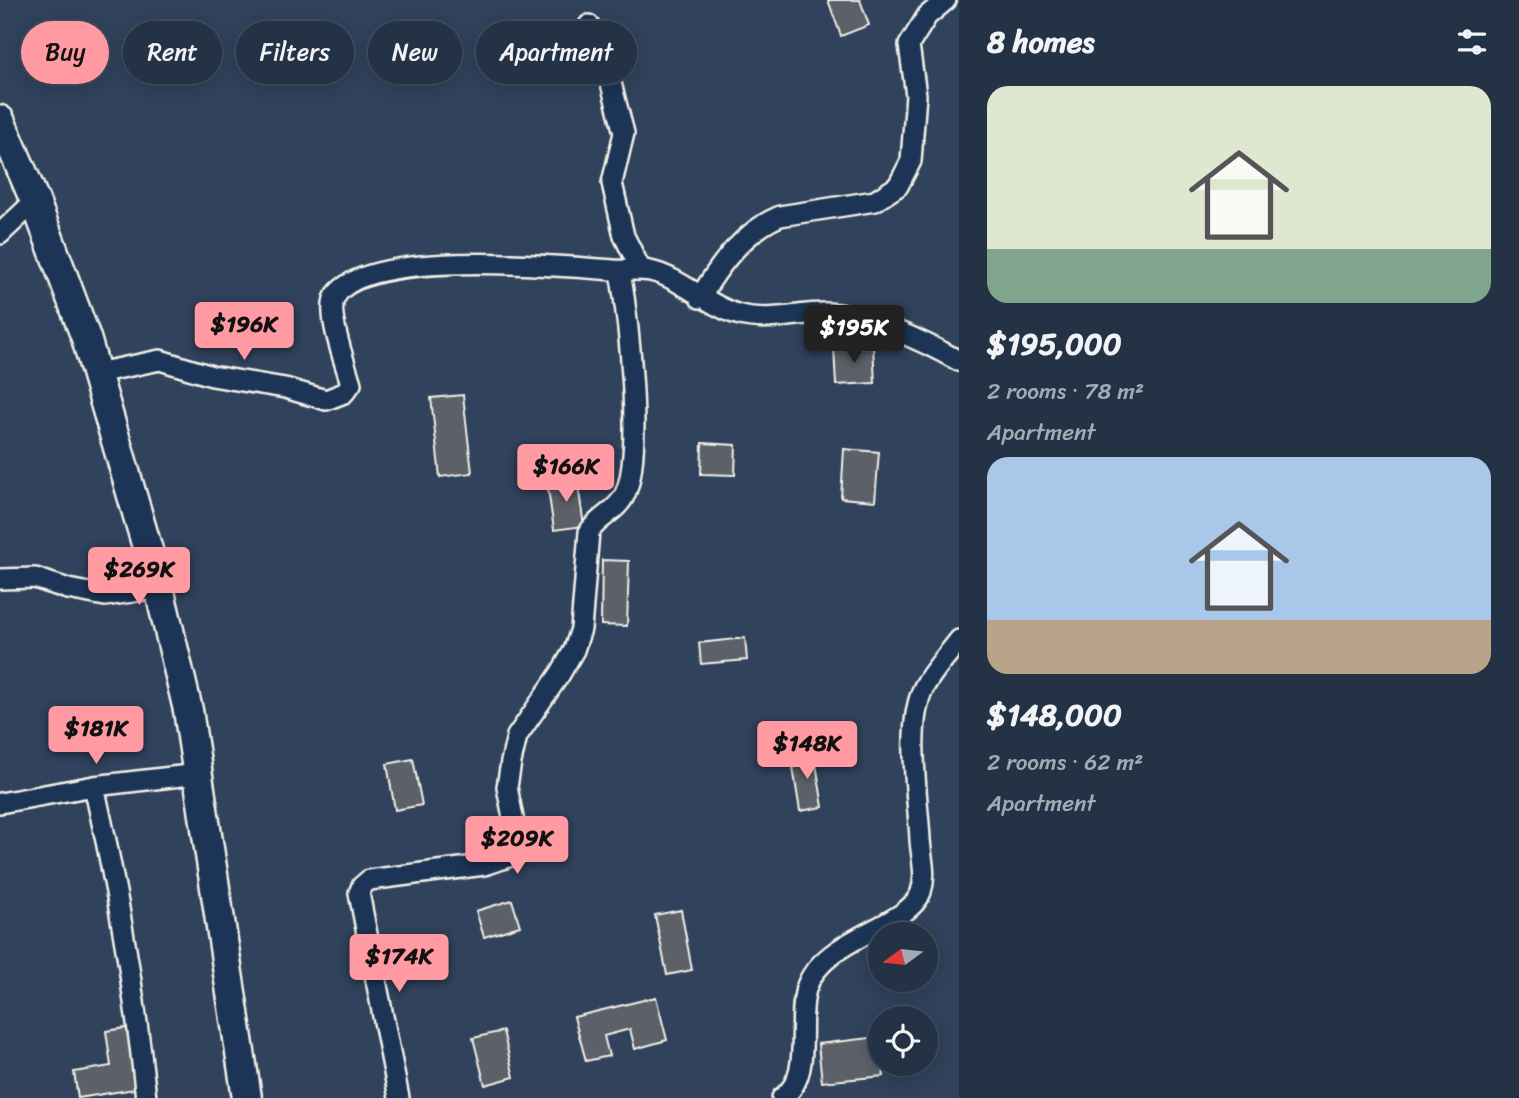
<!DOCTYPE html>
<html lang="en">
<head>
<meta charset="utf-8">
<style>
	:root { --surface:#243245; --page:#303e50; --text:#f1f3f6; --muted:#a3aab3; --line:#414d5e; --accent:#ff9aa2 }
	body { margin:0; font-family:Sriracha,sans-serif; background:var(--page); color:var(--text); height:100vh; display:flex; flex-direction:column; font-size:26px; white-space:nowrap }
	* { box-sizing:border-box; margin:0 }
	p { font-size:23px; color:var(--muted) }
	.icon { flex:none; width:38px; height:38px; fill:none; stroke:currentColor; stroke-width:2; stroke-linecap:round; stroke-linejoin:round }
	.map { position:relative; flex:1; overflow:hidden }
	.sheet { display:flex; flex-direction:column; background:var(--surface); width:560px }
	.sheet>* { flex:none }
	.top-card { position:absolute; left:21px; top:21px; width:665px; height:63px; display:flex; gap:14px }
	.needle { width:46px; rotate:255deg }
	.buttons { position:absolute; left:868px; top:922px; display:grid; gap:14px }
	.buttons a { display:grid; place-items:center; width:70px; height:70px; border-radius:50%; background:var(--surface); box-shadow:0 4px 18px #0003,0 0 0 2px var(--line); font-size:35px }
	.price { position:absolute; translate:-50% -60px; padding:0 16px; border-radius:7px; background:var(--accent); color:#111; font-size:23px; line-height:46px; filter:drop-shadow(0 2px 4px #0008) }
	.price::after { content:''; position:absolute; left:50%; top:42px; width:21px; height:16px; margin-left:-10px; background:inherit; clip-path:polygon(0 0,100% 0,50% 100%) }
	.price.selected { background:#222; color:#fff }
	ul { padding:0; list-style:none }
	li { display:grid; align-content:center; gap:14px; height:371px; padding:0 28px }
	li span { display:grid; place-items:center; height:217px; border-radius:21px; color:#555 }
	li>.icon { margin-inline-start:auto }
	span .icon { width:126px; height:126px; fill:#fffc; stroke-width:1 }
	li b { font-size:30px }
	h2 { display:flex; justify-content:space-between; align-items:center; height:84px; padding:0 28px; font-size:30px }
	.chip { padding:0 24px; border-radius:32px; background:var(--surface); box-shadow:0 4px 18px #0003,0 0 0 2px var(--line); font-size:24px; line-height:63px }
	.chip.selected { background:var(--accent); color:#111 }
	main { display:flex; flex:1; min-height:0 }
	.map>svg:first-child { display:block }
</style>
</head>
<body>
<main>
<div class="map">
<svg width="959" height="1098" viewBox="0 0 959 1098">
	<rect width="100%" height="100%" fill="#30425c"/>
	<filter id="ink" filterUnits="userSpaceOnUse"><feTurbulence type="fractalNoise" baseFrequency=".0143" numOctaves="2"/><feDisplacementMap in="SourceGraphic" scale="14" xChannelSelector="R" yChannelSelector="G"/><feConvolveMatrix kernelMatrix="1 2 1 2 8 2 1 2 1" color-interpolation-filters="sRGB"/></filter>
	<g filter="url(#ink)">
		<path fill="#5c6167" stroke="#f4f1e8" stroke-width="2" d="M828,0h32l9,25 -28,11z
			M873,346l2,37 -39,2 -2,-37z
			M463,395l9,78 -32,4 -9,-79z
			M702,443l34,2 -1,30 -34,-1z
			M844,449l35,3 -4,49 -34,-3z
			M577,478l7,48 -30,4 -7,-48z
			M602,560l27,1 -2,65 -26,-1z
			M745,638l2,22 -46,4 -2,-21z
			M814,751l9,56 -23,4 -9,-56z
			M413,759l9,46 -27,5 -8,-46z
			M512,900l8,26 -36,11 -8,-26z
			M681,910l11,60 -25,5 -12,-60z
			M656,997l11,43 -32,9 -5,-20 -26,7 5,20 -23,5 -12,-44z
			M132,1027l9,61 -63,10 -4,-26 37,-6 -5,-35z
			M503,1031l11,46 -29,8 -12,-47z
			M879,1037l5,39 -62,6 -4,-38z"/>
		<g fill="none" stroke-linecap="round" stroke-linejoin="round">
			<defs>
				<path id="minor" d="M589,25l18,43 17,65 -12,50 12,53 17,34
					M0,234l35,-33
					M700,298c19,-33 44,-67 80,-82l95,-15 23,-15 13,-25 5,-66 -7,-50 18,-29 19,-16
					M97,373l63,-13 52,16 73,12 41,12 18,-7 7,-9c-5,-19 -25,-71 -16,-87 28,-49 227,-31 278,-27 12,1 25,-1 37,1 30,6 59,36 90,44 29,7 57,-2 85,-2 39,0 100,29 134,48
					M0,579l35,-1 33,11 37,7 54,-8
					M94,786c24,104 41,207 52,312
					M0,803l94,-17 104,-12
					M399,1098l-40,-205 3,-7 7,-6 115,-15 30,-10 5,-7 -12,-61 4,-25 6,-26 43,-62 14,-24 7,-21 8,-97c9,-15 29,-21 36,-38 19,-42 3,-176 -5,-223
					M782,1098c32,-23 14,-75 24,-109 15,-51 103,-62 115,-97 6,-19 0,-34 -1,-53 -2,-42 -15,-115 4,-152 9,-17 24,-32 35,-47"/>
				<path id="secondary" d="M0,120l35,81 51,137 73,250 29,122 59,388"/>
			</defs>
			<use href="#minor" stroke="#f4f1e8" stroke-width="24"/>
			<use href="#secondary" stroke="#f4f1e8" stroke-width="33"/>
			<use href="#minor" stroke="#1d3557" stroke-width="19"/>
			<use href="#secondary" stroke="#1d3557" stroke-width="28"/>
		</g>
	</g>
</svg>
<div class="buttons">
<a><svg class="needle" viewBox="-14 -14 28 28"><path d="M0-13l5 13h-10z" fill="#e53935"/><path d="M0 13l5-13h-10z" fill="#a3aab3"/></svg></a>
<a><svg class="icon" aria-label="locate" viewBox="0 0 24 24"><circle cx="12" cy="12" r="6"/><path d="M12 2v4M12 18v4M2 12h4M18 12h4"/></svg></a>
</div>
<b class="price" style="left:244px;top:362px">$196K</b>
<b class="price selected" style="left:854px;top:365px">$195K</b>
<b class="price" style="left:566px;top:504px">$166K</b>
<b class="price" style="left:139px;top:607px">$269K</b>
<b class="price" style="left:96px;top:766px">$181K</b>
<b class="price" style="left:807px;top:781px">$148K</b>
<b class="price" style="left:517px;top:876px">$209K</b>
<b class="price" style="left:399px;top:994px">$174K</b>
<div class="top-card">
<a class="chip selected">Buy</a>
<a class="chip">Rent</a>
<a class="chip">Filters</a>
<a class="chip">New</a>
<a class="chip">Apartment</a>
</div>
</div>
<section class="sheet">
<h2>8 homes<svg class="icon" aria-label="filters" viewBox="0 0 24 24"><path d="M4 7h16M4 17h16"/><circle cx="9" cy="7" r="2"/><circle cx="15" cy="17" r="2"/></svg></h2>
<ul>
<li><span style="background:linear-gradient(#dfe7d0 75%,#7fa58c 0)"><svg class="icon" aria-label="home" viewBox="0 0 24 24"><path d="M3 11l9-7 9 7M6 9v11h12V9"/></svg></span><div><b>$195,000</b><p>2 rooms · 78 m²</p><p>Apartment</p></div></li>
<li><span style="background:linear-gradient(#a9c7e8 75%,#b9a48a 0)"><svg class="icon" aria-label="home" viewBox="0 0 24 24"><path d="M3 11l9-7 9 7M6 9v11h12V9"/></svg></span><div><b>$148,000</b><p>2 rooms · 62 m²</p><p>Apartment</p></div></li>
</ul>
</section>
</main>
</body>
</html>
